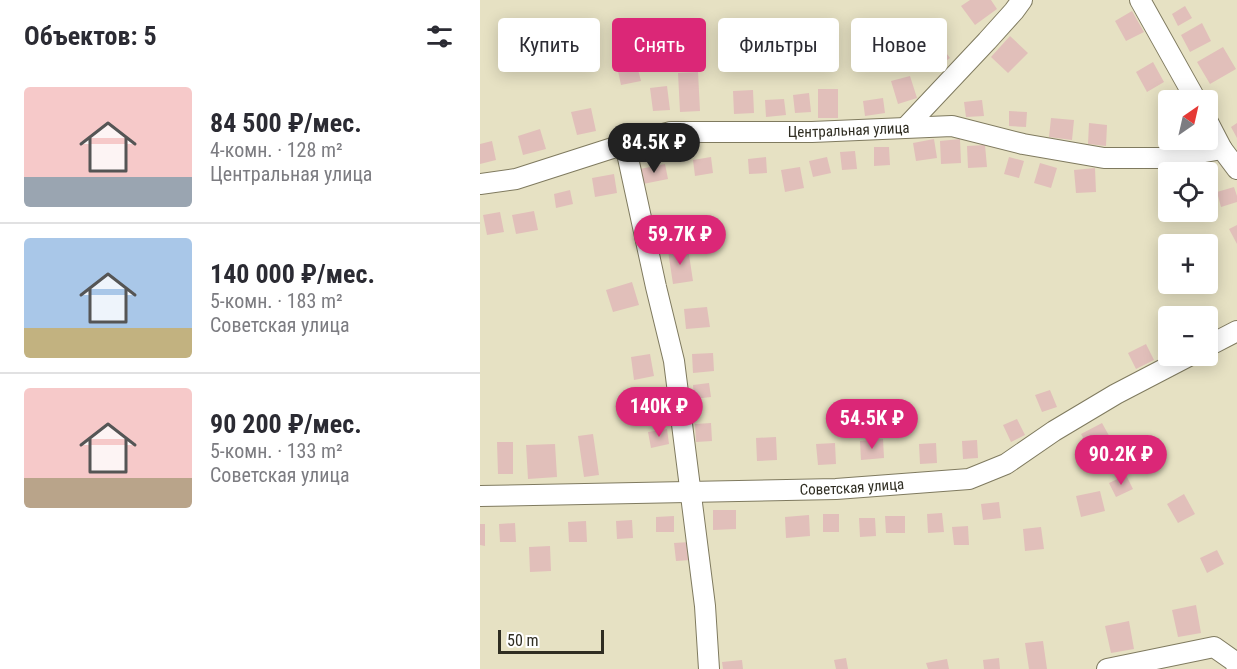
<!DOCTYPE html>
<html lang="ru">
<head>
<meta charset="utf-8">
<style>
	:root { --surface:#fff; --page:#f2f2f3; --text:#2b2b33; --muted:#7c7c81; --line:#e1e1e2; --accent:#db2777 }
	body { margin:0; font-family:"Roboto Condensed",sans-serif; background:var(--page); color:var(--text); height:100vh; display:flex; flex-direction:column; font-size:22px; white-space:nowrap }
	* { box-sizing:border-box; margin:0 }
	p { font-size:20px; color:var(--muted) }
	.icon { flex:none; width:33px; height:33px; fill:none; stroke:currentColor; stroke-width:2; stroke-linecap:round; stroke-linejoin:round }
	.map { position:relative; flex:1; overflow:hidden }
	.panel { display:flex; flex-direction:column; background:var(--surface); width:480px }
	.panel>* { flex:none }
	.top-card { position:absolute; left:18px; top:18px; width:570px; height:54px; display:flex; gap:12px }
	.needle { width:39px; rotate:34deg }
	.tools { position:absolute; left:678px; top:90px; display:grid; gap:12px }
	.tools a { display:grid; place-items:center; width:60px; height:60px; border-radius:6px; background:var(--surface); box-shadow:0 3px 15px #0003; font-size:30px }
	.scale { position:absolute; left:18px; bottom:15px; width:106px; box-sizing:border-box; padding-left:6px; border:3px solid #2f2d22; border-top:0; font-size:16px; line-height:21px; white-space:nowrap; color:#2f2d22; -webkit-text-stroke:4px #fff; paint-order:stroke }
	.price { position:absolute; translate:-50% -51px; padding:0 14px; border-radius:21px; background:var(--accent); color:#fff; font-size:20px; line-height:39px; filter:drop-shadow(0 2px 3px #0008) }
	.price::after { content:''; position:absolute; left:50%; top:36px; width:18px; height:14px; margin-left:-9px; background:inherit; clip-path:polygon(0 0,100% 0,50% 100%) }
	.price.active { background:#222; color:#fff }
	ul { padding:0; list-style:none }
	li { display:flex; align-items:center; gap:18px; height:150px; padding:0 24px }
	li+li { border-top:2px solid var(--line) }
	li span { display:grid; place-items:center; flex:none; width:168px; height:120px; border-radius:6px; color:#555 }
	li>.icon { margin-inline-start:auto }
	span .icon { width:72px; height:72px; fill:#fffc; stroke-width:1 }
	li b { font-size:26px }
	h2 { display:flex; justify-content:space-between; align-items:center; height:72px; padding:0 24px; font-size:26px }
	.pill { padding:0 21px; border-radius:6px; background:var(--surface); box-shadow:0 3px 15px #0003; font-size:21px; line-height:54px }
	.pill.active { background:var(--accent); color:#fff }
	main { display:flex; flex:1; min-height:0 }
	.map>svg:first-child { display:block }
</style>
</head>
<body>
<main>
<section class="panel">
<h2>Объектов: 5<svg class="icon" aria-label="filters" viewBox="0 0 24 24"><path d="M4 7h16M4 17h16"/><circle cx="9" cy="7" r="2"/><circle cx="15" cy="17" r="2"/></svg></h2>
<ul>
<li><span style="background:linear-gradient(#f6c9c9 75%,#9aa5b1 0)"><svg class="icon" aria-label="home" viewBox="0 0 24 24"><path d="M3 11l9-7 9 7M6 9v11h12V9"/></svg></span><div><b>84 500 ₽/мес.</b><p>4-комн. · 128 m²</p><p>Центральная улица</p></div></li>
<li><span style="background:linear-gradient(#a9c7e8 75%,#c2b280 0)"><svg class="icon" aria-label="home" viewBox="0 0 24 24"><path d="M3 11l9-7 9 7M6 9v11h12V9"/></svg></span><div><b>140 000 ₽/мес.</b><p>5-комн. · 183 m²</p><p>Советская улица</p></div></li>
<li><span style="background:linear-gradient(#f6c9c9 75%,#b9a48a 0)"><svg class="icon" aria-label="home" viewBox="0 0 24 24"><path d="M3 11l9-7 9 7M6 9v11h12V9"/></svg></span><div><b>90 200 ₽/мес.</b><p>5-комн. · 133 m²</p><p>Советская улица</p></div></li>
</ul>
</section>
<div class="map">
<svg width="757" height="669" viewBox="0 0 757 669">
	<rect width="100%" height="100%" fill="#e6e1c3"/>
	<path fill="#e1bfba" d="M490,0h21l6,9 -22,16 -14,-19z
		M705,6l7,12 -14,8 -6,-12z
		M652,11l12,21 -18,9 -11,-20z
		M722,23l9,18 -21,11 -9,-17z
		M530,36l18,17 -20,20 -17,-16z
		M461,46l9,12 -15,10 -9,-12z
		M743,47l13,22 -26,15 -13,-22z
		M156,62l5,19 -20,4 -4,-19z
		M673,62l11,20 -17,10 -11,-20z
		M218,72l2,39 -20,1 -2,-39z
		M430,76l7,22 -19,6 -7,-23z
		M187,86l3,24 -17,1 -3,-23z
		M338,89h20v29h-20z
		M273,90l1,23 -20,1 -1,-23z
		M329,93l2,19 -16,1 -2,-18z
		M403,98l2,15 -20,3 -2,-15z
		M304,99l2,16 -20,2 -1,-17z
		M502,100l2,16 -18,1 -2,-15z
		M111,108l5,23 -19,4 -6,-23z
		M529,111l18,1 -1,15 -17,-1z
		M571,118l23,2 -2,20 -23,-3z
		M609,123l18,2 -1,21 -18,-2z
		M757,123v15l-6,-11z
		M60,129l6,20 -23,6 -5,-19z
		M454,139l3,19 -21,3 -3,-18z
		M480,139l1,24 -20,1 -1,-23z
		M691,140h17l-13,7z
		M12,141l4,19 -16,4v-20z
		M505,145l2,22 -19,1 -1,-22z
		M394,147h15l1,18 -16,1z
		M375,151l2,18 -15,1 -2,-18z
		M231,157l2,16 -18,3 -2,-16z
		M286,157l1,16 -18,1 -1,-15z
		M347,157l4,16 -18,4 -4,-16z
		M529,157l15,4 -5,17 -15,-4z
		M560,163l17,5 -6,20 -17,-5z
		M185,164l3,15 -25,5 -3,-15z
		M320,167l4,21 -19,4 -4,-22z
		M615,168l1,24 -20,1 -2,-23z
		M134,174l3,19 -22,4 -3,-19z
		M754,187l3,9v6l-16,5 -4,-15z
		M90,190l3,14 -17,4 -2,-14z
		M54,211l4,19 -22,4 -4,-19z
		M20,212l4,20 -17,3 -4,-20z
		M757,225v19l-8,-15z
		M208,248l5,33 -20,3 -5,-33z
		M152,282l7,23 -26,7 -7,-22z
		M227,307l3,20 -24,2 -2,-20z
		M666,344l8,16 -18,9 -8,-16z
		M233,353l1,18 -21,2 -1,-19z
		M170,354l4,22 -20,4 -3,-23z
		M229,383l2,14 -17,2 -1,-14z
		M570,390l7,17 -15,5 -7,-17z
		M537,419l8,16 -14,7 -8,-17z
		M231,423l1,18 -16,1 -1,-18z
		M622,423l10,18 -21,11 -10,-18z
		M187,429l2,15 -18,4 -3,-16z
		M113,434l6,41 -15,2 -6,-41z
		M296,437l1,23 -20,1 -1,-23z
		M403,439l1,19 -23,2 -1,-19z
		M497,440l1,18 -15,1 -1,-18z
		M17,442h16v32h-15z
		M355,443l1,21 -18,1 -2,-21z
		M456,443l1,20 -17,1 -1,-20z
		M75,444l2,33 -29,2 -2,-34z
		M646,475l7,14 -17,8 -7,-14z
		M620,491l5,20 -24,6 -5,-21z
		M704,494l11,20 -17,9 -11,-19z
		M519,502l2,16 -18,2 -2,-16z
		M233,510h23v19l-23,1z
		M462,513l2,19 -16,1 -1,-19z
		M343,514h16v18h-16z
		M329,515l1,21 -24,2 -1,-21z
		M194,516v16h-18v-15z
		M405,516h20v17h-19z
		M379,518h16l1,18 -16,1z
		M152,520l1,18 -16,1 -1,-18z
		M106,521l1,21h-18l-1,-20z
		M35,523l1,19h-16l-1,-18z
		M0,524h5v22l-5,-1z
		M488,526l1,19h-15l-2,-18z
		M561,527l3,22 -19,2 -2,-22z
		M210,542l1,18 -15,1 -2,-18z
		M70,546l1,25 -21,1 -1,-25z
		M737,550l7,14 -17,9 -7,-15z
		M716,605l5,28 -23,4 -6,-27z
		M649,621l5,28 -23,4 -6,-27z
		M563,641l4,28h-18l-4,-26z
		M366,658l2,11h-12l-2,-9z
		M519,658l1,11h-16l-1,-9z
		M467,659l2,10h-21l-2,-6z
		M262,660l1,9h-20l-1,-7z"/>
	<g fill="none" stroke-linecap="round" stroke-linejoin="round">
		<defs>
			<g id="minor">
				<path d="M660,0l56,100"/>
				<path d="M728,122l14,27 15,20"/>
				<path d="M426,127l81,-86 27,-30 8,-11"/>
				<path d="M145,144l31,143 18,74 31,245 4,63"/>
				<path id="s1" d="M0,184l36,-5 109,-35 46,-12h141l140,-6 71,18 81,14h67l51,-9"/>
				<path d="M728,346l29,-15"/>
				<path id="s2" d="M0,496l356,-7 133,-10 37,-15 48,-33 62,-37 73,-38"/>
				<path d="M627,669l107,-22 20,14 3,6"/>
			</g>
		</defs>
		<use href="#minor" stroke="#7f7a5f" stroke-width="22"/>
		<use href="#minor" stroke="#fff" stroke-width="20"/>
	</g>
	<g text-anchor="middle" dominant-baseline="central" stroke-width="5" stroke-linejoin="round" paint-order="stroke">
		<g font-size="15" fill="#2f2d22" stroke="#fff">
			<text stroke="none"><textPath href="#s1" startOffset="376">Центральная улица</textPath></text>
			<text stroke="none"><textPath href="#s2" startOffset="372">Советская улица</textPath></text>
		</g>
	</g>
</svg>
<div class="tools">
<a><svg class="needle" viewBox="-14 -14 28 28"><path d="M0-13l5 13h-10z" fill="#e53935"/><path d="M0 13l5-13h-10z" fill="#7c7c81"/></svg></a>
<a><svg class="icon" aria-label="locate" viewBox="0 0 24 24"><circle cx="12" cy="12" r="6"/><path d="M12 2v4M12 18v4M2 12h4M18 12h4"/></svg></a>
<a>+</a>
<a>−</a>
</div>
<div class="scale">50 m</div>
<b class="price active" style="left:174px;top:174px">84.5K ₽</b>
<b class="price" style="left:200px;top:266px">59.7K ₽</b>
<b class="price" style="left:179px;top:438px">140K ₽</b>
<b class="price" style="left:392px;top:450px">54.5K ₽</b>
<b class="price" style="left:641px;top:486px">90.2K ₽</b>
<div class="top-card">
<a class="pill">Купить</a>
<a class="pill active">Снять</a>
<a class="pill">Фильтры</a>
<a class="pill">Новое</a>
</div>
</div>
</main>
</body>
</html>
